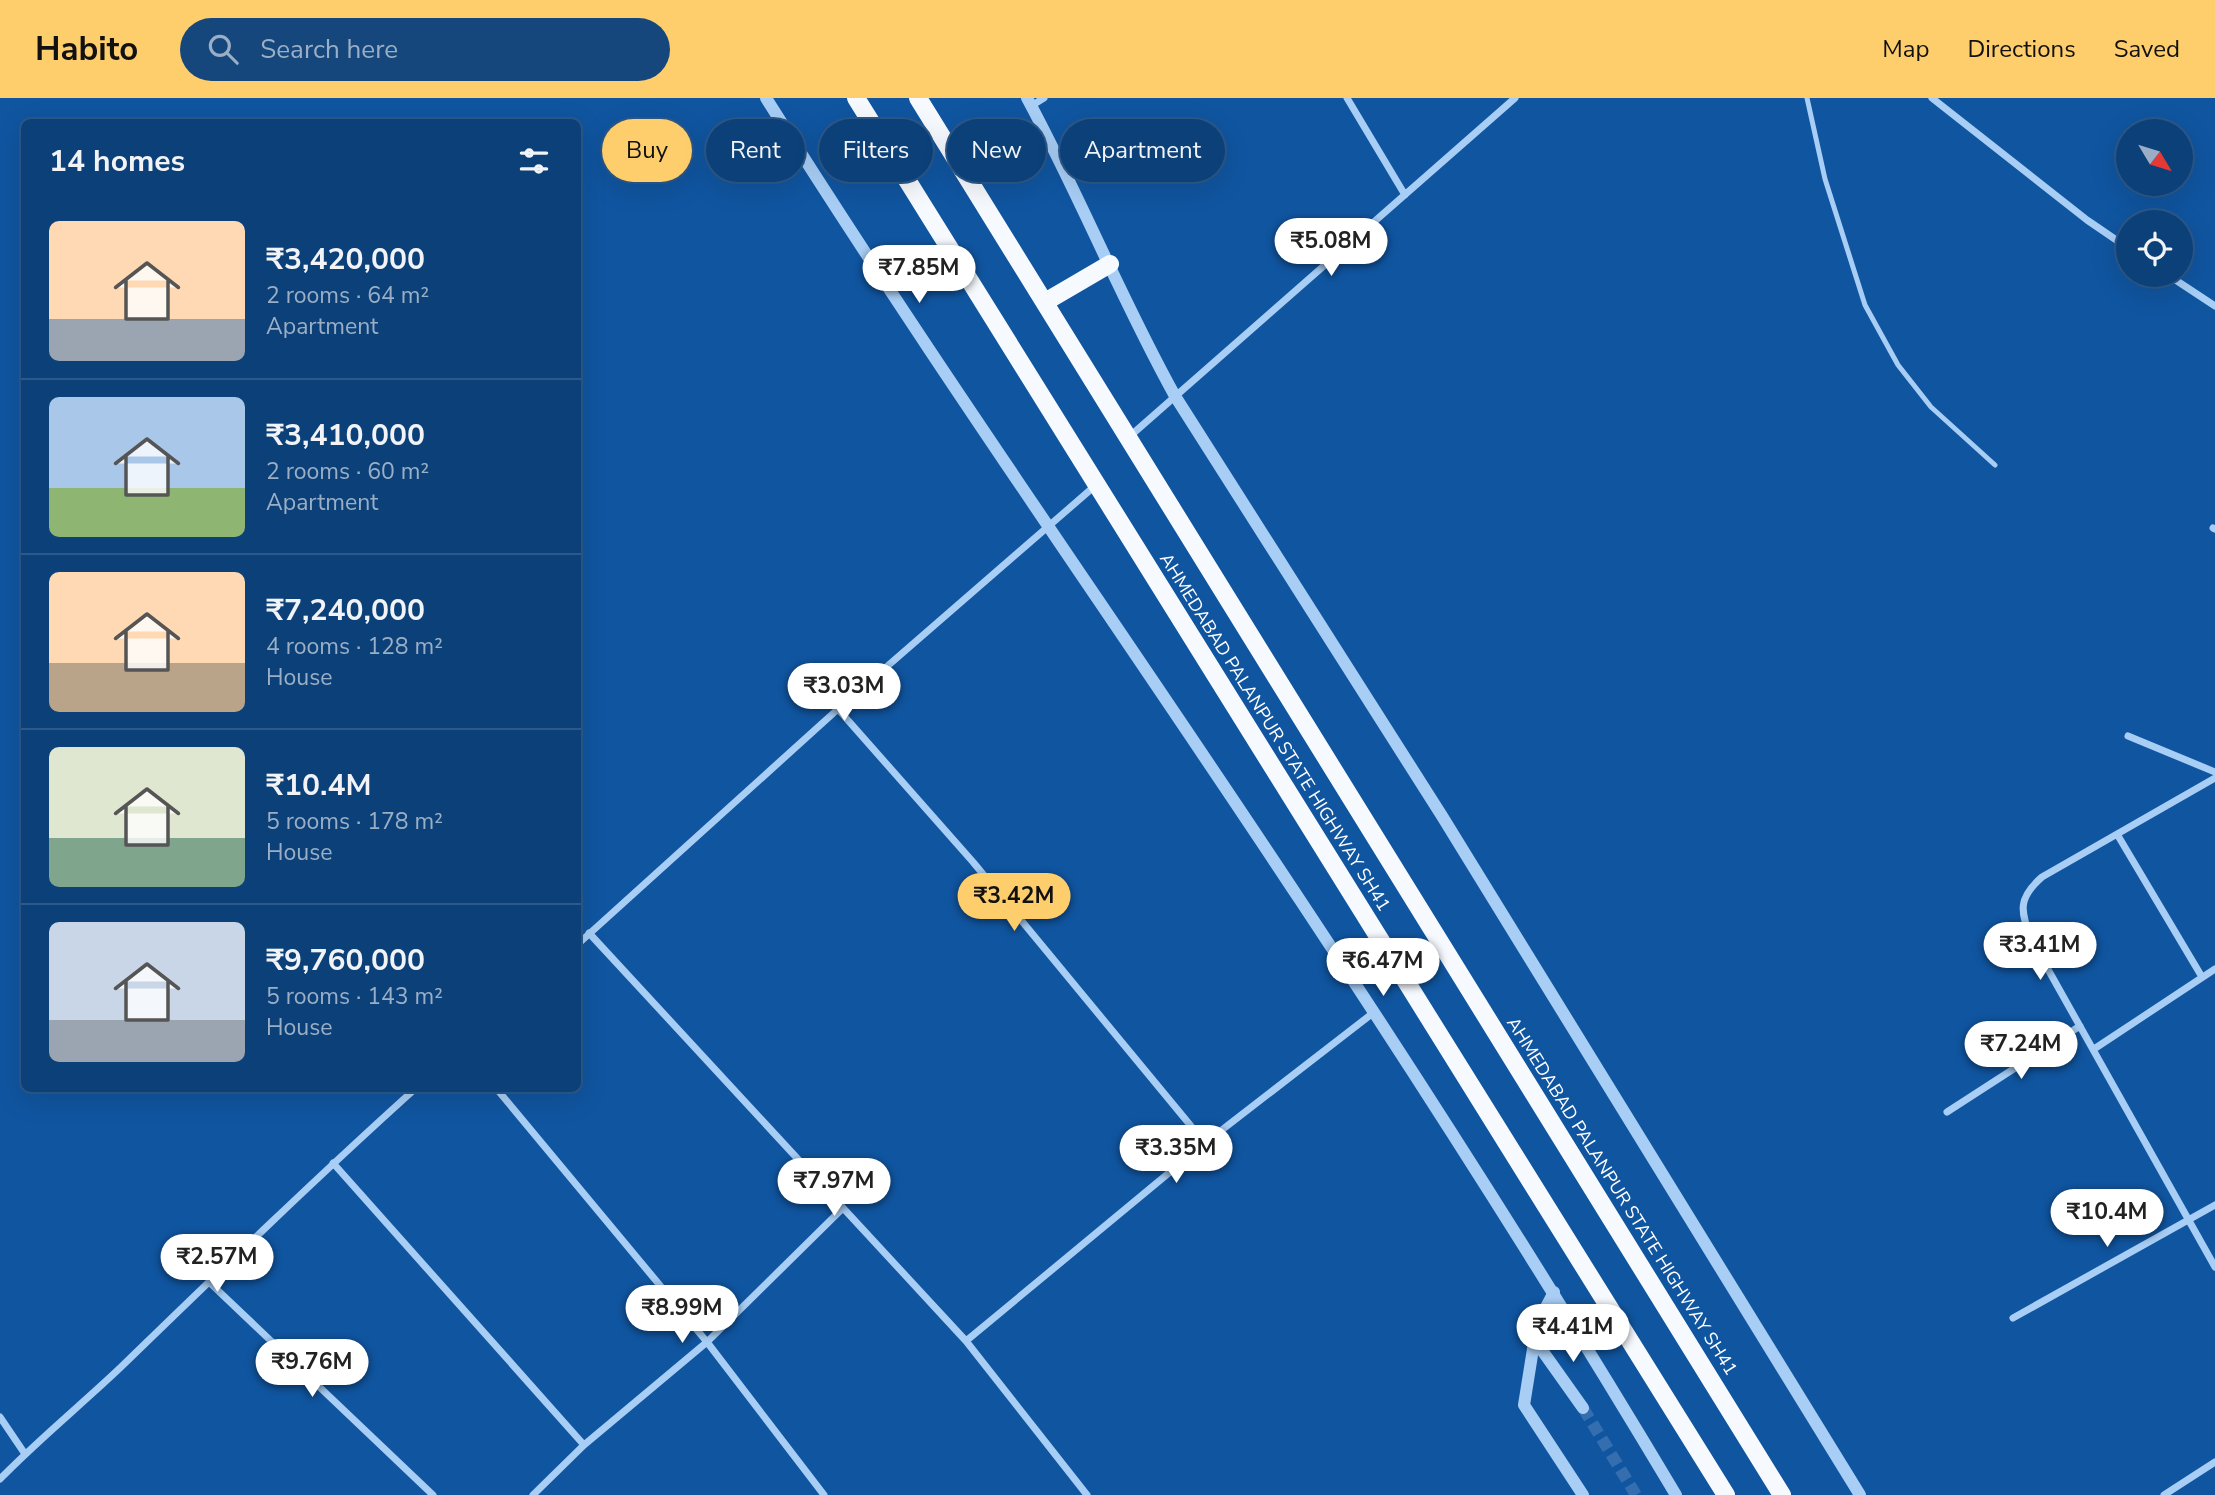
<!DOCTYPE html>
<html lang="en">
<head>
<meta charset="utf-8">
<style>
	:root { --surface:#0c4078; --page:#15477d; --text:#f1f3f6; --muted:#9aafc6; --line:#2c598a; --accent:#ffce6c }
	body { margin:0; font-family:"Nunito Sans",sans-serif; background:var(--page); color:var(--text); height:100vh; display:flex; flex-direction:column; font-size:26px; white-space:nowrap }
	* { box-sizing:border-box; margin:0 }
	p { font-size:23px; color:var(--muted) }
	.icon { flex:none; width:38px; height:38px; fill:none; stroke:currentColor; stroke-width:2; stroke-linecap:round; stroke-linejoin:round }
	.map { position:relative; flex:1; overflow:hidden }
	.side { position:absolute; left:21px; top:21px; width:560px; height:973px; display:flex; flex-direction:column; background:var(--surface); border-radius:10px; box-shadow:0 7px 28px #0002,0 0 0 2px var(--line) }
	.side>* { flex:none }
	.top-card { position:absolute; left:602px; top:21px; width:665px; height:63px; display:flex; gap:14px }
	.needle { width:46px; rotate:128deg }
	.buttons { position:absolute; left:2116px; top:21px; display:grid; gap:14px }
	.buttons a { display:grid; place-items:center; width:77px; height:77px; border-radius:50%; background:var(--surface); box-shadow:0 7px 28px #0002,0 0 0 2px var(--line); font-size:35px }
	.price { position:absolute; translate:-50% -60px; padding:0 16px; border-radius:24px; background:#fff; color:#222; font-size:23px; line-height:46px; filter:drop-shadow(0 2px 4px #0008) }
	.price::after { content:''; position:absolute; left:50%; top:42px; width:21px; height:16px; margin-left:-10px; background:inherit; clip-path:polygon(0 0,100% 0,50% 100%) }
	.price.current { background:var(--accent); color:#111 }
	ul { padding:0; list-style:none }
	li { display:flex; align-items:center; gap:21px; height:175px; padding:0 28px }
	li+li { border-top:2px solid var(--line) }
	li span { display:grid; place-items:center; flex:none; width:196px; height:140px; border-radius:10px; color:#555 }
	li>.icon { margin-inline-start:auto }
	span .icon { width:84px; height:84px; fill:#fffc; stroke-width:1 }
	li b { font-size:30px }
	h2 { display:flex; justify-content:space-between; align-items:center; height:84px; padding:0 28px; font-size:30px }
	.pill { padding:0 24px; border-radius:32px; background:var(--surface); box-shadow:0 7px 28px #0002,0 0 0 2px var(--line); font-size:24px; line-height:63px }
	.pill.current { background:var(--accent); color:#111 }
	header { display:flex; align-items:center; gap:42px; box-sizing:border-box; height:98px; padding:0 35px; background:var(--accent); color:#111 }
	header strong { font-size:33px }
	nav { display:flex; gap:38px; margin-inline-start:auto; font-size:24px }
	.search { width:490px; height:63px; background:var(--page); display:flex; align-items:center; gap:18px; box-sizing:border-box; padding:0 24px; border-radius:38px; color:var(--muted); font-size:26px }
	.map>svg:first-child { display:block }
</style>
</head>
<body>
<header>
<strong>Habito</strong>
<div class="search"><svg class="icon" aria-label="search" viewBox="0 0 24 24"><circle cx="10" cy="10" r="6"/><path d="M15 15l6 6"/></svg>Search here</div>
<nav><a>Map</a><a>Directions</a><a>Saved</a></nav>
</header>
<div class="map">
<svg width="2215" height="1397" viewBox="0 0 2215 1397">
	<rect width="100%" height="100%" fill="#1055a0"/>
	<g fill="none" stroke-linecap="round" stroke-linejoin="round">
		<path stroke="#346eae" stroke-width="12" stroke-dasharray="12 6" stroke-linecap="butt" d="M1583,1310l53,87"/>
		<path stroke="#a8cef5" stroke-width="5" d="M1807,0l18,81 40,126 33,60 33,42 64,58"/>
		<path stroke="#a8cef5" stroke-width="7" d="M1347,0l58,97
			M1932,0l155,122 41,28
			M1031,8l13,-8
			M2168,177l47,31
			M1129,339l386,-339
			M2213,430l2,1
			M838,611l135,153 232,281
			M2128,638l87,36
			M2215,680l-173,99c-24,21 -22,33 -11,62l184,328
			M2117,736l85,143
			M589,835l377,408 121,154
			M578,846l260,-235 258,-224
			M2094,951l121,-80
			M496,990l211,254 117,153
			M1947,1014l133,-86
			M333,1065l251,282
			M209,1184l224,213
			M2013,1220l202,-113
			M966,1243l239,-198 168,-130
			M0,1319l25,37
			M0,1381c38,-39 81,-74 121,-112 97,-94 194,-188 295,-279
			M533,1397l51,-50 123,-103 136,-134
			M2164,1397l51,-33"/>
		<path stroke="#a8cef5" stroke-width="12" d="M766,0c171,272 357,534 534,802 130,196 256,394 376,595
			M1027,0c53,98 94,201 148,298l267,420 418,679
			M1554,1194l-17,32 -13,81 59,90
			M1534,1241l49,69"/>
		<path stroke="#f6faff" stroke-width="18" d="M856,0l870,1397
			M918,0l864,1397
			M1045,204l65,-38"/>
	</g>
	<g text-anchor="middle" dominant-baseline="central" stroke-width="5" stroke-linejoin="round" paint-order="stroke">
		<g font-size="18" fill="#fff" stroke="#1055a0">
			<text transform="translate(1275 634) rotate(58)">AHMEDABAD PALANPUR STATE HIGHWAY SH41</text>
			<text transform="translate(1622 1098) rotate(58)">AHMEDABAD PALANPUR STATE HIGHWAY SH41</text>
		</g>
	</g>
</svg>
<div class="buttons">
<a><svg class="needle" viewBox="-14 -14 28 28"><path d="M0-13l5 13h-10z" fill="#e53935"/><path d="M0 13l5-13h-10z" fill="#9aafc6"/></svg></a>
<a><svg class="icon" aria-label="locate" viewBox="0 0 24 24"><circle cx="12" cy="12" r="6"/><path d="M12 2v4M12 18v4M2 12h4M18 12h4"/></svg></a>
</div>
<b class="price" style="left:1331px;top:180px">₹5.08M</b>
<b class="price" style="left:919px;top:207px">₹7.85M</b>
<b class="price" style="left:844px;top:625px">₹3.03M</b>
<b class="price current" style="left:1014px;top:835px">₹3.42M</b>
<b class="price" style="left:2040px;top:884px">₹3.41M</b>
<b class="price" style="left:1383px;top:900px">₹6.47M</b>
<b class="price" style="left:2021px;top:983px">₹7.24M</b>
<b class="price" style="left:1176px;top:1087px">₹3.35M</b>
<b class="price" style="left:834px;top:1120px">₹7.97M</b>
<b class="price" style="left:2107px;top:1151px">₹10.4M</b>
<b class="price" style="left:217px;top:1196px">₹2.57M</b>
<b class="price" style="left:682px;top:1247px">₹8.99M</b>
<b class="price" style="left:1573px;top:1266px">₹4.41M</b>
<b class="price" style="left:312px;top:1301px">₹9.76M</b>
<div class="top-card">
<a class="pill current">Buy</a>
<a class="pill">Rent</a>
<a class="pill">Filters</a>
<a class="pill">New</a>
<a class="pill">Apartment</a>
</div>
<section class="side">
<h2>14 homes<svg class="icon" aria-label="filters" viewBox="0 0 24 24"><path d="M4 7h16M4 17h16"/><circle cx="9" cy="7" r="2"/><circle cx="15" cy="17" r="2"/></svg></h2>
<ul>
<li><span style="background:linear-gradient(#ffd9b3 70%,#9aa5b1 0)"><svg class="icon" aria-label="home" viewBox="0 0 24 24"><path d="M3 11l9-7 9 7M6 9v11h12V9"/></svg></span><div><b>₹3,420,000</b><p>2 rooms · 64 m²</p><p>Apartment</p></div></li>
<li><span style="background:linear-gradient(#a9c7e8 65%,#8fb573 0)"><svg class="icon" aria-label="home" viewBox="0 0 24 24"><path d="M3 11l9-7 9 7M6 9v11h12V9"/></svg></span><div><b>₹3,410,000</b><p>2 rooms · 60 m²</p><p>Apartment</p></div></li>
<li><span style="background:linear-gradient(#ffd9b3 65%,#b9a48a 0)"><svg class="icon" aria-label="home" viewBox="0 0 24 24"><path d="M3 11l9-7 9 7M6 9v11h12V9"/></svg></span><div><b>₹7,240,000</b><p>4 rooms · 128 m²</p><p>House</p></div></li>
<li><span style="background:linear-gradient(#dfe7d0 65%,#7fa58c 0)"><svg class="icon" aria-label="home" viewBox="0 0 24 24"><path d="M3 11l9-7 9 7M6 9v11h12V9"/></svg></span><div><b>₹10.4M</b><p>5 rooms · 178 m²</p><p>House</p></div></li>
<li><span style="background:linear-gradient(#c9d6e8 70%,#9aa5b1 0)"><svg class="icon" aria-label="home" viewBox="0 0 24 24"><path d="M3 11l9-7 9 7M6 9v11h12V9"/></svg></span><div><b>₹9,760,000</b><p>5 rooms · 143 m²</p><p>House</p></div></li>
</ul>
</section>
</div>
</body>
</html>
